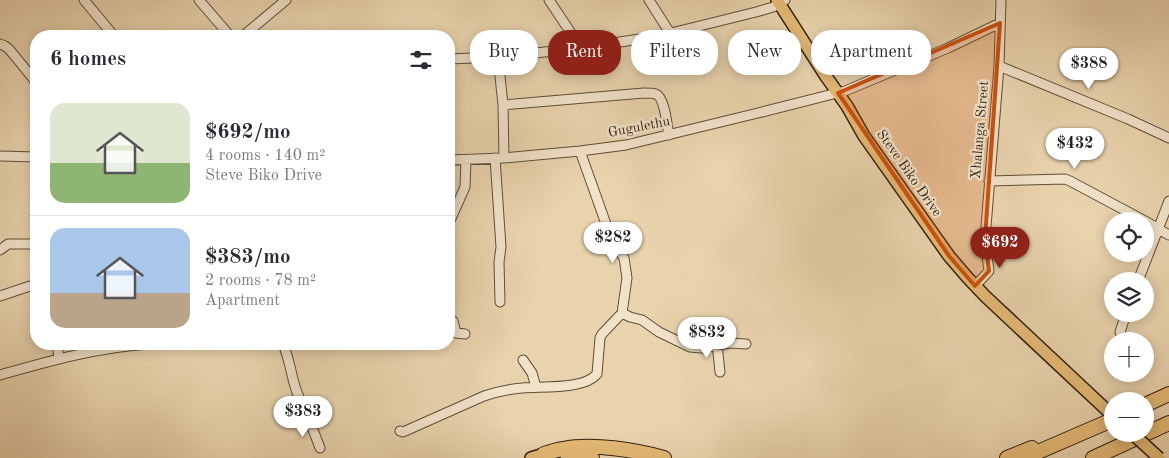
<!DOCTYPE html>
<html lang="en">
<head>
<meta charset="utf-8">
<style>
	:root { --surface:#fff; --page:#f2f2f3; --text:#2b2b33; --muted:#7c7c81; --line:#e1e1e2; --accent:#8f2418 }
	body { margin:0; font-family:"Old Standard TT",serif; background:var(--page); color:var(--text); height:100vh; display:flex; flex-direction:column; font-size:19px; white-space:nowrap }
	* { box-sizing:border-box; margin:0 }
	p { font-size:16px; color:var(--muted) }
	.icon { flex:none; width:28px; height:28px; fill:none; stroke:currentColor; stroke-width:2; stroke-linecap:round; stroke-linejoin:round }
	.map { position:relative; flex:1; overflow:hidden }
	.sheet { position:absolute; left:30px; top:30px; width:425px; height:320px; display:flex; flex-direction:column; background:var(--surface); border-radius:20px; box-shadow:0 2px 12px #0003 }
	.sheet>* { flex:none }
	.top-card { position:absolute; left:470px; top:30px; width:475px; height:45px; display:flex; gap:10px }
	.fabs { position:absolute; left:1104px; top:212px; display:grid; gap:10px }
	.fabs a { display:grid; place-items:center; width:50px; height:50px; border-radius:50%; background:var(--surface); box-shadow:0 2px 12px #0003; font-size:25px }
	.price { position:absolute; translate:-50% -42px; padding:0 11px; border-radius:18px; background:#fff; color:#222; font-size:16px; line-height:32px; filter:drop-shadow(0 1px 2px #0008) }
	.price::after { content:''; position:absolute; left:50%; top:30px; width:15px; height:11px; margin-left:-8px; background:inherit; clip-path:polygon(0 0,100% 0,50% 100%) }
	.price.active { background:var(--accent); color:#fff }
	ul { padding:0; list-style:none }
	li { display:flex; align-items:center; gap:15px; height:125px; padding:0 20px }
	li+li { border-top:1px solid var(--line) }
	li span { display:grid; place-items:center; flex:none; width:140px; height:100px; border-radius:15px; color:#555 }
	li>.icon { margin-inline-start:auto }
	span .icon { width:60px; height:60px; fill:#fffc; stroke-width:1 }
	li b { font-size:21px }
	h2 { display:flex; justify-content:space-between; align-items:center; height:60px; padding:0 20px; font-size:21px }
	.chip { padding:0 18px; border-radius:20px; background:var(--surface); box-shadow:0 2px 12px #0003; font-size:18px; line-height:45px }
	.chip.active { background:var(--accent); color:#fff }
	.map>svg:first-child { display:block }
</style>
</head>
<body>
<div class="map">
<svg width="1169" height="458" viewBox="0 0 1169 458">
	<rect width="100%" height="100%" fill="#e9d3ad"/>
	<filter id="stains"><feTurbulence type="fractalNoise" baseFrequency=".004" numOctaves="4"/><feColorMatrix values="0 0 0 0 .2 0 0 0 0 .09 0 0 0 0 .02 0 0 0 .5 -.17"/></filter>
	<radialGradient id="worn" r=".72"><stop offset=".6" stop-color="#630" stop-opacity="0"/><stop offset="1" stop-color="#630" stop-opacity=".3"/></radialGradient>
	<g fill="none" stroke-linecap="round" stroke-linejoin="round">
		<defs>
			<path id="minor" d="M84,0l30,36
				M199,0l31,36
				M549,0l32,48
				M649,0l21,33
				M243,36l43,-36
				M0,44l5,2 4,3 27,33
				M498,57l5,48 1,53
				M449,59l49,-2 83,-9 78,-12 97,-24 17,-5 12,-7
				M999,66l129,53 41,19
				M503,105l141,-12c4,0 9,0 12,1 9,4 11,32 13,41
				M0,156l36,1
				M495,158l6,89 -2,15 1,40
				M449,160l55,-2 76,-7 46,-6 132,-32 87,-22 103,-43 52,-25
				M989,181l76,-2 5,2 75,40
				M1145,221l24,14
				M449,223l16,-36 1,-27
				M0,250l8,-6h25
				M1138,281l31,-80
				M975,286l14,-15 -4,-32 14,-173 2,-66
				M0,296l36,-12
				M622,313l8,4 12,3 17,12 31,15 11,1 29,-5 16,1
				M449,318l4,3 3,12 9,1
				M1124,341l-4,-9 6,-18
				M57,344l2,15
				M283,344c6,14 7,24 11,39 3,11 8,22 14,33
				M717,344l3,28
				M523,360l9,13 4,14
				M0,375c49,-14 99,-28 150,-31
				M309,419l11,29
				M400,431l3,1 81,-36c12,-4 25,-7 38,-8 20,-2 62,2 75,-14l3,-36 2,-4 20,-21 5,-35 -3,-20 -13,-20 -31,-87"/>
			<path id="major" d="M777,0l48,75 22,31 17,30 85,120 18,21 18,19 127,119
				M531,458l13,-4"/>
			<path id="highway" d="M1145,405l24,-11
				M544,454c6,-2 12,-4 19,-5 30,-6 72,1 101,9
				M567,454l25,4
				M1007,458l25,-10
				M1024,458l88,-38
				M1093,458l76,-35"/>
		</defs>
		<use href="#minor" stroke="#5f4e37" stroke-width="11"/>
		<use href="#major" stroke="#312210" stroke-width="14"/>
		<use href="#highway" stroke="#312210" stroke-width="16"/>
		<use href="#minor" stroke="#f1e2ca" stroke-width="9"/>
		<use href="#major" stroke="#e4ba76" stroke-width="11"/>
		<use href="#highway" stroke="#e4ba76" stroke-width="14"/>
		<defs>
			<path id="major-bridge" d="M1133,434l26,24"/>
		</defs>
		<use href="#major-bridge" stroke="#312210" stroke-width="14" stroke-linecap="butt"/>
		<use href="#major-bridge" stroke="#e4ba76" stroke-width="11"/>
	</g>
	<path fill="#cd510d" fill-opacity="0.2" stroke="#cd510d" stroke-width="4" stroke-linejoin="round" d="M1000,23l-15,216 4,32 -14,15 -26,-30 -111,-163z"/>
	<g text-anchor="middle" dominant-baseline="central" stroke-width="4.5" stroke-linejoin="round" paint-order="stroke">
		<g font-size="14" fill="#312210" stroke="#f1e2ca">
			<text transform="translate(639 127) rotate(-11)">Gugulethu</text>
			<text transform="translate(980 130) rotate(-85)">Xhalanga Street</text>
			<text transform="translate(909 173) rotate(55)">Steve Biko Drive</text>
		</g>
	</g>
	<rect width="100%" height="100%" filter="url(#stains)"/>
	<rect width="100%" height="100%" fill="url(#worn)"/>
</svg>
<div class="fabs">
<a><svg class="icon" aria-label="locate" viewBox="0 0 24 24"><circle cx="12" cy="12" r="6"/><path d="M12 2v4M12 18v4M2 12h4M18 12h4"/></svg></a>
<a><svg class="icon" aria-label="layers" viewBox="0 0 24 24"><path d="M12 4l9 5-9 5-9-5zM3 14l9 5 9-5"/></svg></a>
<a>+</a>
<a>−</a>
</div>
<b class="price" style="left:1089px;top:90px">$388</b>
<b class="price" style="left:1075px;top:170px">$432</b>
<b class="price" style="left:613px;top:264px">$282</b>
<b class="price active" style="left:1000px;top:269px">$692</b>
<b class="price" style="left:707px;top:359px">$832</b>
<b class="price" style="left:303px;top:438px">$383</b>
<div class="top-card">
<a class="chip">Buy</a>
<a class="chip active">Rent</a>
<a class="chip">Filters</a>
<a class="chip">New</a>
<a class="chip">Apartment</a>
</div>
<section class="sheet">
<h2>6 homes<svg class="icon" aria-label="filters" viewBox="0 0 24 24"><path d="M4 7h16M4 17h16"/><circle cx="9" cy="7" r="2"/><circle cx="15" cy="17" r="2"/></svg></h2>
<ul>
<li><span style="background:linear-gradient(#dfe7d0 60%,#8fb573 0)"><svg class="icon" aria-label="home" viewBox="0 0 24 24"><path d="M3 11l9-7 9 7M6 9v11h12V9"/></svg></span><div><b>$692/mo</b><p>4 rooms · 140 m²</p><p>Steve Biko Drive</p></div></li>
<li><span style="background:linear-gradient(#a9c7e8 65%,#b9a48a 0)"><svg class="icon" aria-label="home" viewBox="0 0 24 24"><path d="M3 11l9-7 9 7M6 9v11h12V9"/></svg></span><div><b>$383/mo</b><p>2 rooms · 78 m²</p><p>Apartment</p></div></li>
</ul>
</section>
</div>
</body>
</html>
